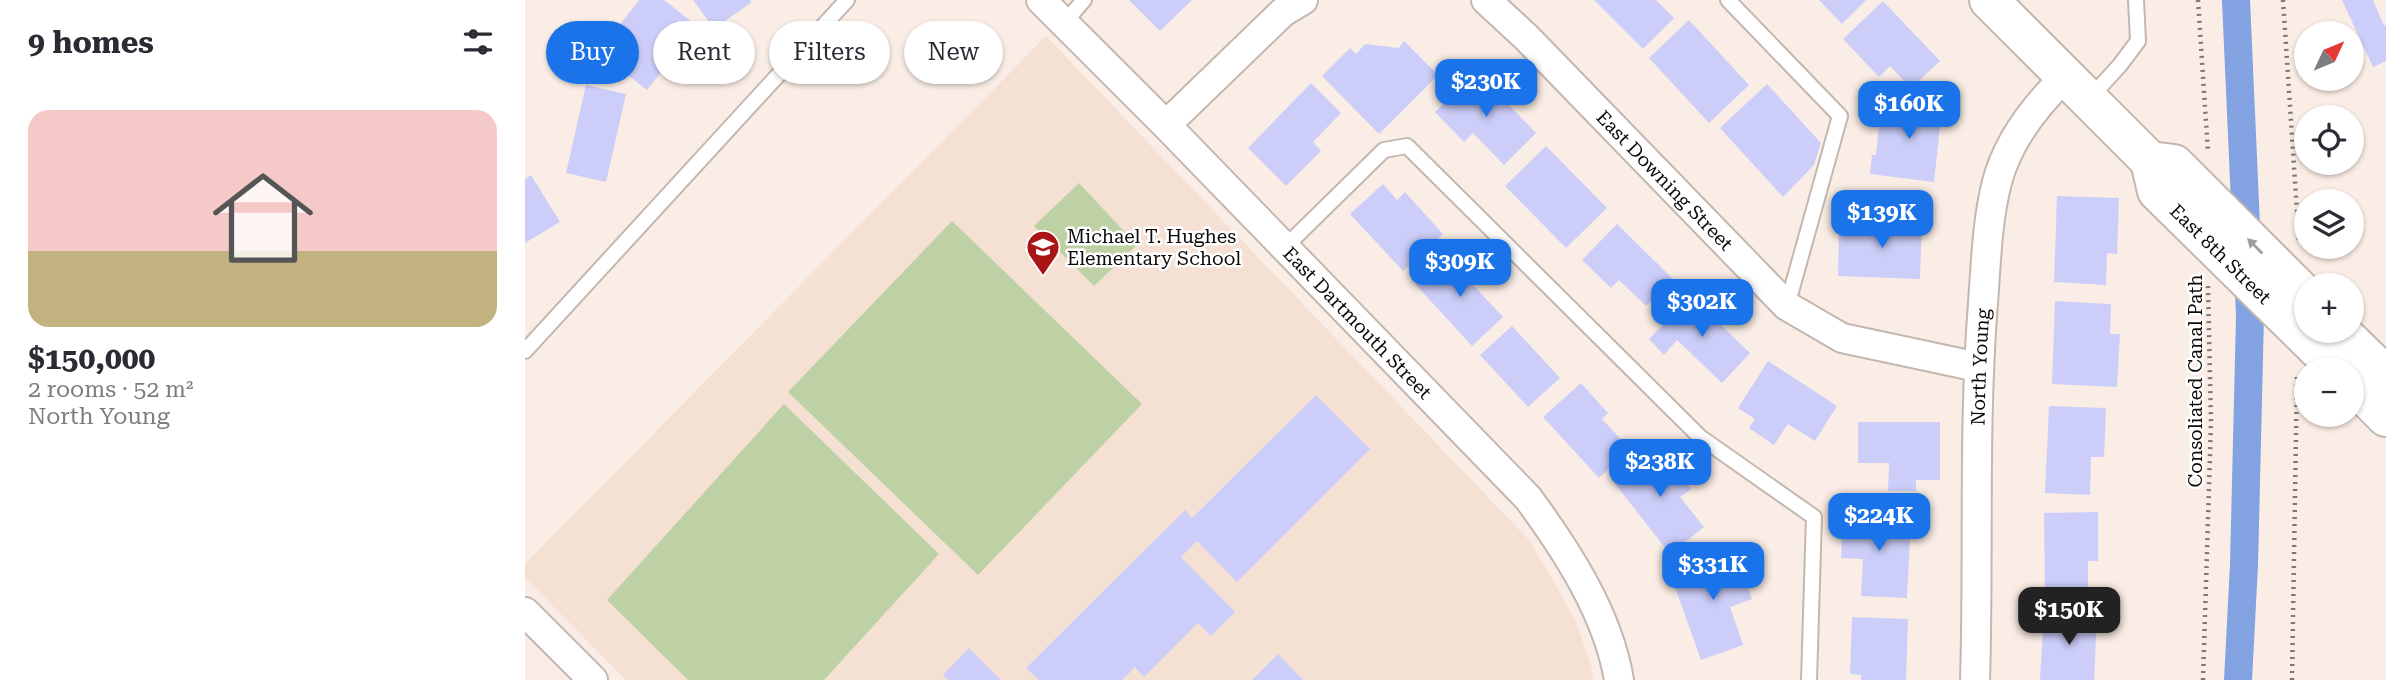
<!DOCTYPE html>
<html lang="en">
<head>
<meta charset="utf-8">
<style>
	:root { --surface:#fff; --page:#f7f7f7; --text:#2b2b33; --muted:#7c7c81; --accent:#1a73e8 }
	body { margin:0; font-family:"Roboto Serif",serif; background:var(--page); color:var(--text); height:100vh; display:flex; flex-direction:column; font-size:26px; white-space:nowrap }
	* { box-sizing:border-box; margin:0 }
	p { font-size:23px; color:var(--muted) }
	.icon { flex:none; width:38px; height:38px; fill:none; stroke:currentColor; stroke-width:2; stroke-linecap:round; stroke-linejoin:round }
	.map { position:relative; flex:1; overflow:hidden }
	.drawer { display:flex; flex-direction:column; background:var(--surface); width:525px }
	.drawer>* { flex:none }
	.top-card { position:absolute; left:21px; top:21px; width:665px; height:63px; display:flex; gap:14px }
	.needle { width:46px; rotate:46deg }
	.fabs { position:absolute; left:1769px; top:21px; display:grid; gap:14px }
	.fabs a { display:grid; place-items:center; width:70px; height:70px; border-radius:50%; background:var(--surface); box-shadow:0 2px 5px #0004; font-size:35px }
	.price { position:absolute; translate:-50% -60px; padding:0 16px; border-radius:14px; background:var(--accent); color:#fff; font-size:23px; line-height:46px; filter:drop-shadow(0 2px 4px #0008) }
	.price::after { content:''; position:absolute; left:50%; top:42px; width:21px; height:16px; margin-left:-10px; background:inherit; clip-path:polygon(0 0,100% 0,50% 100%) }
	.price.active { background:#222; color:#fff }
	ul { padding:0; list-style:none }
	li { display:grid; align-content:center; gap:14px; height:371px; padding:0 28px }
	li span { display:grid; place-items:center; height:217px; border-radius:21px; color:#555 }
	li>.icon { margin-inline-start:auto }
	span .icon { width:126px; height:126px; fill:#fffc; stroke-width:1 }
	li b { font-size:30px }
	h2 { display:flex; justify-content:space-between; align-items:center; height:84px; padding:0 28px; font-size:30px }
	.tag { padding:0 24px; border-radius:32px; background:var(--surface); box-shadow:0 2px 5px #0004; font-size:24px; line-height:63px }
	.tag.active { background:var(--accent); color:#fff }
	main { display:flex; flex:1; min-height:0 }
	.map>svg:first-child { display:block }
</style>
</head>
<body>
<main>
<section class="drawer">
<h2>9 homes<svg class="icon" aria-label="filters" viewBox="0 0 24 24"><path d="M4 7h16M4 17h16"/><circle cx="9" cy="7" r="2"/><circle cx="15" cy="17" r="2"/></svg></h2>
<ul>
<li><span style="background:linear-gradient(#f6c9c9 65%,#c2b280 0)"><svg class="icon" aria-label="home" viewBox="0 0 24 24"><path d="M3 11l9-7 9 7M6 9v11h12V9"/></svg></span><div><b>$150,000</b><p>2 rooms · 52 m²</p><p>North Young</p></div></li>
</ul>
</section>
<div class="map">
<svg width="1861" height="680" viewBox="0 0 1861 680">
	<rect width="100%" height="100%" fill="#faede5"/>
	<path fill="#f5e0d4" d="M521,36l484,505 45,78 16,46 2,15h-967l-101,-102v-14z"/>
	<path fill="#bed1a4" d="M554,183l58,62 -43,41 -60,-60z
		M427,221l190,183 -164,171 -190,-183z
		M259,404l155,150 -115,126h-136l-81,-80z"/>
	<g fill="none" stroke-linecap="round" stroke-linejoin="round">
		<path stroke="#82a2e1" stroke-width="28" d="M1711,0l14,316 -6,249 -6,115"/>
	</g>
	<path fill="#cccef9" d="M114,0h25l33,26 -50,64 -55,-43 17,-21 6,5z
		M168,0h57l2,2 -38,27z
		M604,0h63l-32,31z
		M1069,0h62l18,18 -31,31z
		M1294,0h47l-24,24z
		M1817,0h31l11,26 2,-1v36l-13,6z
		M1358,1l57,60 -29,27 -21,-22 -11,11 -36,-38z
		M1164,20l60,65 -40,38 -60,-65z
		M879,41l34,34 -59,59 -57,-58 28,-28 6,6 9,-10 34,4z
		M951,71l60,62 -32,32 -31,-32 -9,9 -29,-30z
		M786,83l30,30 -28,29 8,9 -35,35 -38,-38z
		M1242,84l54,59 -7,22 -31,32 -63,-69z
		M61,85l40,9 -20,88 -40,-9z
		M1390,96l28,3 -9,83 -64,-8 2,-19h4l5,-48 32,4z
		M1021,146l61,62 -41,40 -61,-62z
		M6,175l29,47 -35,21v-64z
		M858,184l14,16 8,-8 38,42 -40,37 -53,-57z
		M1532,196l62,2 -2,56 -10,-1 -1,32 -52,-3z
		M1353,217l44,2 -2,60 -82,-3 1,-49 39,2z
		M1092,224l56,55 -27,27 -27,-26 -8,8 -29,-28z
		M928,251l26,29 -6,5 30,32 -31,29 -56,-61z
		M1166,296l59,57 -28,30 -45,-43 -13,15 -15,-16z
		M1530,301l56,3 -1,30h10l-3,53 -65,-3z
		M987,326l48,52 -32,29 -48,-52z
		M1243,361l69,45 -22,35 -27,-17 -14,21 -25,-17 6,-9 -17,-11z
		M1056,383l27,30 -6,6 28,30 -31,29 -56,-61z
		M791,395l54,54 -133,133 -40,-41 -16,16 54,55 -24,24 -13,-13 -54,54 -9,-10 -13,13h-83l-13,-12 159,-158 7,8z
		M1524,406l57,2 -2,49h-13l-1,38 -45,-2z
		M1333,422h82v58h-24v11h-28l1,-28h-31z
		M1131,445l35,44 -11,8 24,30 -34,27 -58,-74z
		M1573,512v49h-10v40h-43l-1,-88z
		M1318,516l68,3 -4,79 -46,-2 2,-37 -22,-1z
		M1211,551l16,48 -22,8 13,38 -42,15 -31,-87z
		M1519,612l53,3 -3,65h-54z
		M1327,617l56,2 -2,61h-45v-5l-11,-1z
		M444,648l32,32h-53l-5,-5z
		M753,654l25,26h-51z"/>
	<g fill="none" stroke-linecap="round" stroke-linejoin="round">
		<defs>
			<path id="lane" d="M1203,0l112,116 -53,190
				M539,23l20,-23
				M1564,99l31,-34 18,-24 -2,-41
				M759,248l100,-98 23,-4 293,291 114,80 -5,163
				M0,351l322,-351"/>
			<g id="street">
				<path id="s1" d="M516,0l125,125 362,373c39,53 80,116 91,182"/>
				<path id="s2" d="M961,0l40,37 261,269 55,32 136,29"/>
				<path d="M641,125l117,-113 20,-12"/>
				<path d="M0,612l68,68"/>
				<path id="s3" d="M1450,680c4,-126 -2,-251 8,-377 3,-40 4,-82 14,-121 11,-42 38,-76 68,-105"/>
			</g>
			<g id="secondary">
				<path id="s4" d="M1464,0l161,161 7,30 181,178"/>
				<path d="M1625,161l24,3 133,133"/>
				<path d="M1815,331l46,45"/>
				<path d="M1827,383l34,34"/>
			</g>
		</defs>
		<use href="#lane" stroke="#c4b7af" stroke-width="18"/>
		<use href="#street" stroke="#c4b7af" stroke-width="32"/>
		<use href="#secondary" stroke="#c4b7af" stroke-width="42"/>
		<path stroke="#7e7671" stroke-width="4.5" stroke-dasharray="2 5" stroke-linecap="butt" d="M1673,0l10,152
			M1758,0l16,242
			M1678,680l8,-257 -3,-137
			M1767,680l5,-307"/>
		<use href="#lane" stroke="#fff" stroke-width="14"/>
		<use href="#street" stroke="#fff" stroke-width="28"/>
		<use href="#secondary" stroke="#fff" stroke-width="38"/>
	</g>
	<defs><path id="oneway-solid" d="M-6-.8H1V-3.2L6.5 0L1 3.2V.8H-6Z" transform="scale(1.75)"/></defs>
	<use fill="#9f9d9c" href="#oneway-solid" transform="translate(1730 246) rotate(-135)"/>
	<defs>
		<symbol id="school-pin" viewBox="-11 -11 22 30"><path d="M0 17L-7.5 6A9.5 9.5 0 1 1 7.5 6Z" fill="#a91514" stroke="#fff"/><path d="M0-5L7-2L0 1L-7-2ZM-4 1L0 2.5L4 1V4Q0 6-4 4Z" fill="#fff"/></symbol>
	</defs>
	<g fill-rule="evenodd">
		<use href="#school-pin" x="499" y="228" width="38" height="52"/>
	</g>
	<g text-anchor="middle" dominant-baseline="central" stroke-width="5" stroke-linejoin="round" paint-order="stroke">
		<g font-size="19" fill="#0e0a08" stroke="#fff">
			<text stroke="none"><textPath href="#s2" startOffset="254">East Downing Street</textPath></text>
			<text stroke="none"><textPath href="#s4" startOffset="348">East 8th Street</textPath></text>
			<text stroke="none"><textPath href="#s1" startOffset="452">East Dartmouth Street</textPath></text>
			<text stroke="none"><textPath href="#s3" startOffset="313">North Young</textPath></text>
			<text transform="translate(1670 381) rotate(-90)">Consoliated Canal Path</text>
		</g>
		<g font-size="19" fill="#0e0a08" stroke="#fff" text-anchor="start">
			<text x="542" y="236">Michael T. Hughes<tspan x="542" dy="22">Elementary School</tspan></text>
		</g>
	</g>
</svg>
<div class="fabs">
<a><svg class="needle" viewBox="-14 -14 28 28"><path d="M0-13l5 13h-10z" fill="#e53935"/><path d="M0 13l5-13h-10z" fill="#7c7c81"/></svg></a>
<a><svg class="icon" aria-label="locate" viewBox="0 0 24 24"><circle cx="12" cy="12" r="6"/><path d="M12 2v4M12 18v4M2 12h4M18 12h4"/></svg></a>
<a><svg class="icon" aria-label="layers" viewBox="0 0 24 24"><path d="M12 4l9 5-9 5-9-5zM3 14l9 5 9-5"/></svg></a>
<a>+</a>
<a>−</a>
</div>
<b class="price" style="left:961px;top:119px">$230K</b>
<b class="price" style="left:1384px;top:141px">$160K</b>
<b class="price" style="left:1357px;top:250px">$139K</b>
<b class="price" style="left:935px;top:299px">$309K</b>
<b class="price" style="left:1177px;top:339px">$302K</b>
<b class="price" style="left:1135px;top:499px">$238K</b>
<b class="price" style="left:1354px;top:553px">$224K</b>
<b class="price" style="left:1188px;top:602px">$331K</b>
<b class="price active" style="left:1544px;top:647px">$150K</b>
<div class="top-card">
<a class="tag active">Buy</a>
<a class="tag">Rent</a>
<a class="tag">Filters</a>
<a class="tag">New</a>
</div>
</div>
</main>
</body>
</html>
